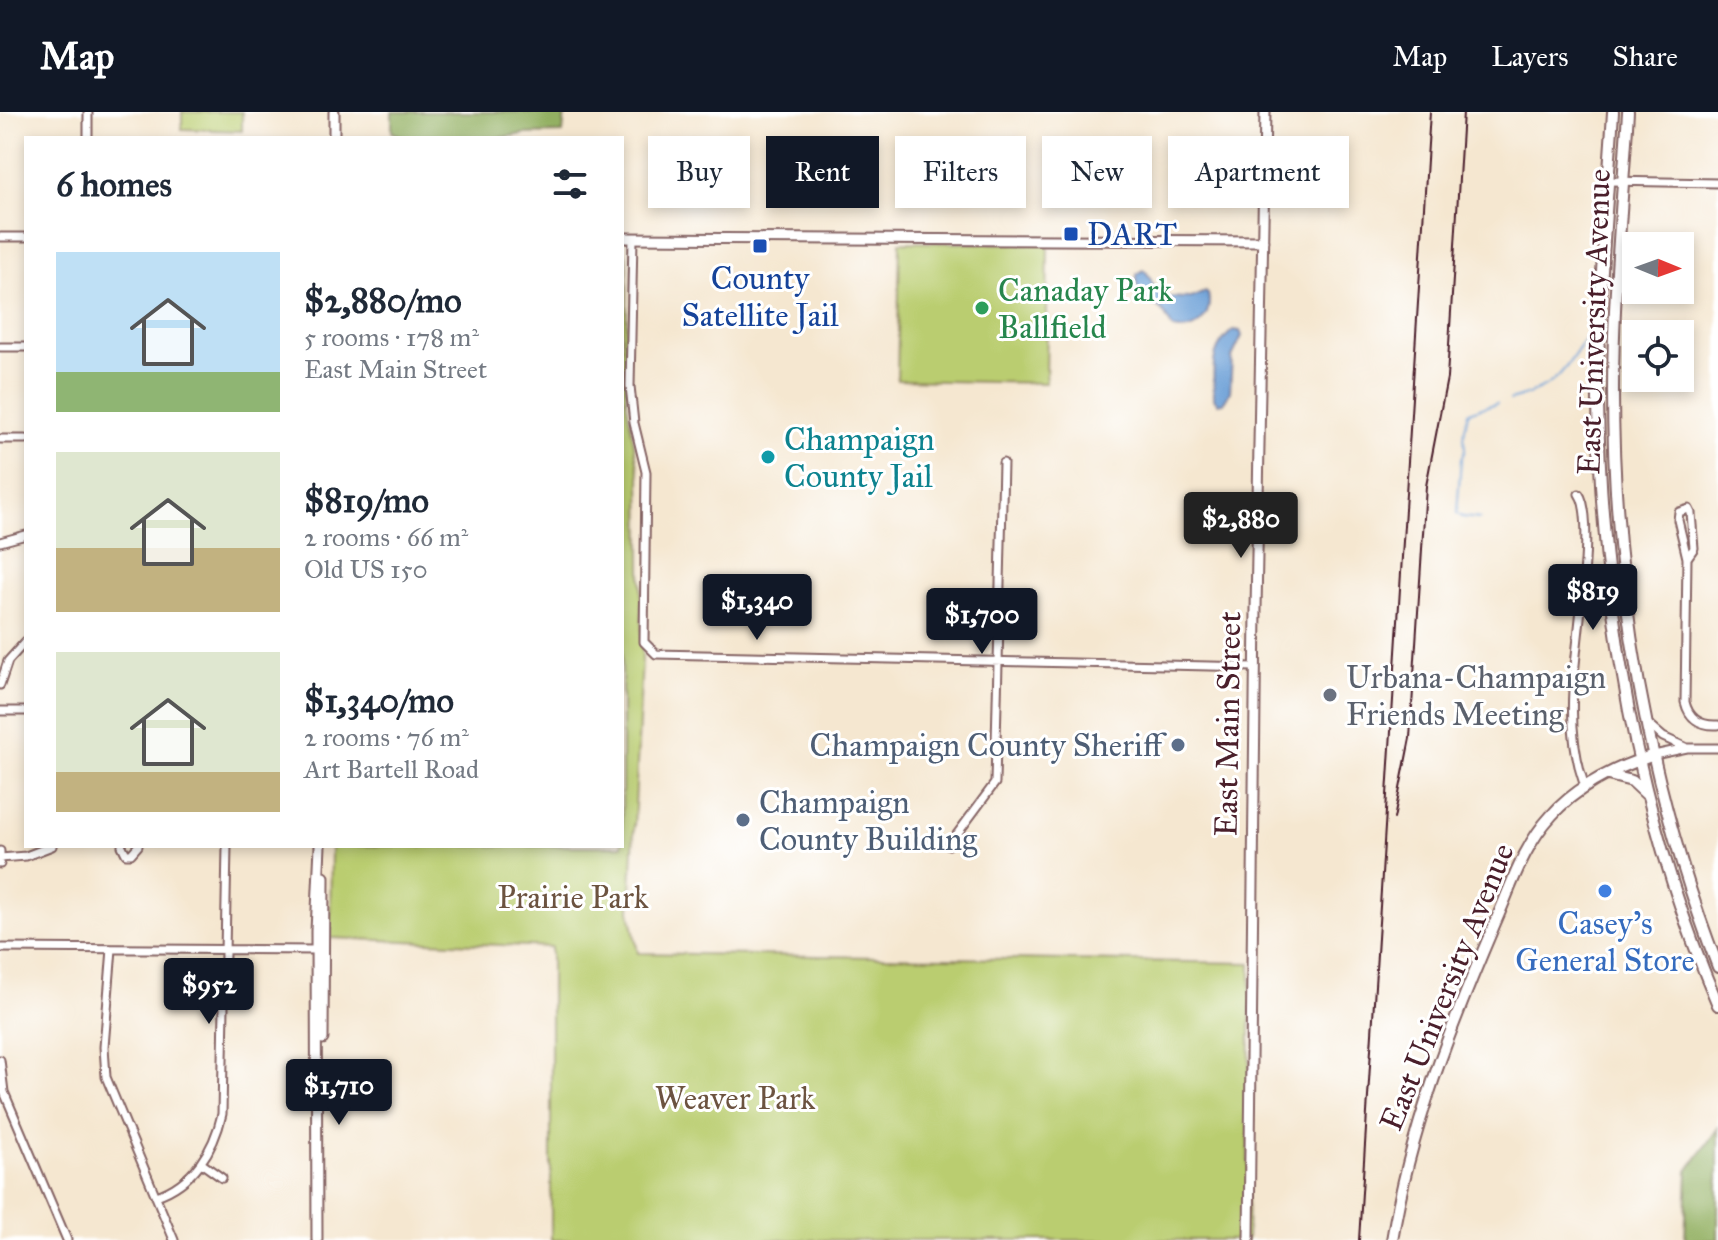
<!DOCTYPE html>
<html lang="en">
<head>
<meta charset="utf-8">
<style>
	:root { --surface:#fff; --page:#f6f6f7; --text:#1f2937; --muted:#747a83; --accent:#111827 }
	body { margin:0; font-family:"IM FELL Great Primer",serif; background:var(--page); color:var(--text); height:100vh; display:flex; flex-direction:column; font-size:30px; white-space:nowrap }
	* { box-sizing:border-box; margin:0 }
	p { font-size:26px; color:var(--muted) }
	.icon { flex:none; width:44px; height:44px; fill:none; stroke:currentColor; stroke-width:2; stroke-linecap:round; stroke-linejoin:round }
	.map { position:relative; flex:1; overflow:hidden }
	.panel { position:absolute; left:24px; top:24px; width:600px; height:712px; display:flex; flex-direction:column; background:var(--surface); border-radius:0px; box-shadow:0 4px 12px #0003 }
	.panel>* { flex:none }
	.banner { position:absolute; left:648px; top:24px; width:760px; height:72px; display:flex; gap:16px }
	.needle { width:52px; rotate:91deg }
	.controls { position:absolute; left:1622px; top:120px; display:grid; gap:16px }
	.controls a { display:grid; place-items:center; width:72px; height:72px; border-radius:0px; background:var(--surface); box-shadow:0 4px 12px #0003; font-size:40px }
	.price { position:absolute; translate:-50% -68px; padding:0 18px; border-radius:8px; background:var(--accent); color:#fff; font-size:26px; line-height:52px; filter:drop-shadow(0 2px 4px #0008) }
	.price::after { content:''; position:absolute; left:50%; top:48px; width:24px; height:18px; margin-left:-12px; background:inherit; clip-path:polygon(0 0,100% 0,50% 100%) }
	.price.current { background:#222; color:#fff }
	ul { padding:0; list-style:none }
	li { display:flex; align-items:center; gap:24px; height:200px; padding:0 32px }
	li span { display:grid; place-items:center; flex:none; width:224px; height:160px; border-radius:0px; color:#555 }
	li>.icon { margin-inline-start:auto }
	span .icon { width:96px; height:96px; fill:#fffc; stroke-width:1 }
	li b { font-size:34px }
	h2 { display:flex; justify-content:space-between; align-items:center; height:96px; padding:0 32px; font-size:34px }
	.pill { padding:0 28px; border-radius:0px; background:var(--surface); box-shadow:0 4px 12px #0003; font-size:28px; line-height:72px }
	.pill.current { background:var(--accent); color:#fff }
	header { display:flex; align-items:center; gap:48px; box-sizing:border-box; height:112px; padding:0 40px; background:var(--accent); color:#fff }
	header strong { font-size:38px }
	nav { display:flex; gap:44px; margin-inline-start:auto; font-size:28px }
	.map>svg:first-child { display:block }
</style>
</head>
<body>
<header>
<strong>Map</strong>
<nav><a>Map</a><a>Layers</a><a>Share</a></nav>
</header>
<div class="map">
<svg width="1718" height="1128" viewBox="0 0 1718 1128">
	<rect width="100%" height="100%" fill="#fff"/>
	<filter id="ink" filterUnits="userSpaceOnUse"><feTurbulence type="fractalNoise" baseFrequency=".0125" numOctaves="2"/><feDisplacementMap in="SourceGraphic" scale="16" xChannelSelector="R" yChannelSelector="G"/><feConvolveMatrix kernelMatrix="1 2 1 2 8 2 1 2 1" color-interpolation-filters="sRGB"/></filter>
	<filter id="wash" filterUnits="userSpaceOnUse"><feTurbulence type="fractalNoise" baseFrequency=".006" numOctaves="4" result="noise"/><feDisplacementMap in="SourceGraphic" scale="32" xChannelSelector="R" yChannelSelector="G"/><feGaussianBlur stdDeviation="1.8" result="paint"/><feColorMatrix in="noise" values="0 0 0 0 0 0 0 0 0 0 0 0 0 0 0 0 0 1.4 0 .05"/><feComposite in="paint" operator="in"/></filter>
	<g filter="url(#wash)">
		<rect width="100%" height="100%" fill="#f5e7d0"/>
		<path fill="#bacd70" stroke="#82764e" stroke-width="2" d="M182,0h60v19l-60,-2z
			M900,130l148,2 -2,139 -149,-3z
			M622,137l4,7 1,20 -1,124 14,78 2,181 -12,252 8,42 613,10 -4,277h-696v-293l-221,-9 1,-92h291z"/>
		<path fill="#93b062" stroke="#6e6846" stroke-width="2" d="M392,0h173l-2,21 -39,1 -26,4h-92l-14,-6z
			M1718,1016v112h-33l3,-69z"/>
		<path fill="#699ed6" stroke="#5a5e80" stroke-width="2" d="M1144,158c8,6 8,20 18,27l29,1 14,-6 3,2c5,22 -12,40 -35,35 -4,-6 -7,-14 -11,-18 -16,-15 -27,-7 -25,-37z
			M1233,218l7,1 2,5 -10,21 -2,35 -7,11 -5,1 -4,-6c0,-29 -6,-47 19,-68z"/>
		<g fill="none" stroke-linecap="round" stroke-linejoin="round">
			<path stroke="#699ed6" stroke-width="2" d="M1510,288c47,-13 50,-24 76,-62
				M1480,407l-18,-2 -5,-4 4,-54 4,-9 -1,-16 4,-22 29,-9"/>
		</g>
	</g>
	<g filter="url(#ink)">
		<g fill="none" stroke-linecap="round" stroke-linejoin="round">
			<defs>
				<path id="street" d="M88,0v26
					M1609,69l109,2
					M0,125h26
					M633,126l-3,148 4,37 12,49 -2,170 12,12 599,13
					M0,235h26
					M0,327h26
					M1579,382c18,25 -5,158 -6,196 -2,33 1,66 12,97
					M0,430l26,-7
					M1687,446l7,-10 -3,-35 -2,-4 -10,3 -1,8 9,38 -2,144c4,17 16,24 33,23
					M0,573l8,-24 18,-20
					M0,599h26
					M1648,612l15,13 22,10
					M1654,643l33,-7h31
					M949,733l46,-62 8,-320
					M122,734l4,8h5l7,-8
					M0,739v13
					M0,746l26,-2 26,-10
					M0,836l318,2
					M112,837l-8,98 2,30 68,163
					M0,948l4,32 63,148
					M201,1051l21,15
					M156,1084c37,-12 58,-46 66,-82l5,-268"/>
				<path id="secondary" d="M334,26v-26
					M622,126l641,3
					M323,927l1,-162
					M317,1128l-1,-309 4,-85
					M1249,1128l7,-630 9,-498"/>
				<path id="primary" d="M1613,0c-6,97 -16,194 -15,290 3,205 39,414 120,603
					M1628,0c-6,93 -15,186 -15,279 0,195 34,393 105,576
					M1608,663l24,6 16,15
					M1392,1128c18,-111 59,-214 103,-317 16,-36 28,-77 56,-107 26,-30 66,-49 103,-61"/>
			</defs>
			<use href="#street" stroke="#866565" stroke-width="11"/>
			<use href="#secondary" stroke="#866565" stroke-width="13"/>
			<use href="#primary" stroke="#866565" stroke-width="14"/>
			<use href="#street" stroke="#fff" stroke-width="7"/>
			<use href="#secondary" stroke="#fff" stroke-width="9"/>
			<use href="#primary" stroke="#fff" stroke-width="10"/>
			<path stroke="#4a1f2b" stroke-width="2" d="M1394,707l16,-81 16,-252 21,-108 16,-266
				M1359,1128l71,-1128"/>
		</g>
	</g>
	<g fill="#1a4fb4" stroke="#fff" stroke-width="3">
		<rect x="1063" y="114" width="16" height="16" rx="4"/>
		<rect x="752" y="126" width="16" height="16" rx="4"/>
	</g>
	<circle fill="#2e9e5b" stroke="#fff" stroke-width="3" cx="982" cy="196" r="8"/>
	<circle fill="#0f9aa8" stroke="#fff" stroke-width="3" cx="768" cy="345" r="8"/>
	<circle fill="#6b7280" stroke="#fff" stroke-width="3" cx="1330" cy="583" r="8"/>
	<g fill="#5c6f8a" stroke="#fff" stroke-width="3">
		<circle cx="1178" cy="633" r="8"/>
		<circle cx="743" cy="708" r="8"/>
	</g>
	<circle fill="#3f7fe0" stroke="#fff" stroke-width="3" cx="1605" cy="779" r="8"/>
	<g text-anchor="middle" dominant-baseline="central" stroke-width="6" stroke-linejoin="round" paint-order="stroke">
		<g font-size="32" fill="#164399" stroke="#fff" text-anchor="start">
			<text x="1087" y="122">DART</text>
			<text x="760" y="166" text-anchor="middle">County<tspan x="760" dy="37">Satellite Jail</tspan></text>
		</g>
		<g font-size="32" fill="#27864d" stroke="#fff" text-anchor="start">
			<text x="998" y="178">Canaday Park<tspan x="998" dy="37">Ballfield</tspan></text>
		</g>
		<g font-size="32" fill="#4a1f2b" stroke="#fff">
			<text transform="translate(1594 210) rotate(-88)">East University Avenue</text>
			<text transform="translate(1228 612) rotate(-89)">East Main Street</text>
			<text transform="translate(1447 875) rotate(-68)">East University Avenue</text>
		</g>
		<g font-size="32" fill="#0d838f" stroke="#fff" text-anchor="start">
			<text x="784" y="327">Champaign<tspan x="784" dy="37">County Jail</tspan></text>
		</g>
		<g font-size="32" fill="#5b616d" stroke="#fff" text-anchor="start">
			<text x="1346" y="565">Urbana-Champaign<tspan x="1346" dy="37">Friends Meeting</tspan></text>
		</g>
		<g font-size="32" fill="#4e5e75" stroke="#fff" text-anchor="end">
			<text x="1162" y="633">Champaign County Sheriff</text>
			<text x="759" y="690" text-anchor="start">Champaign<tspan x="759" dy="37">County Building</tspan></text>
		</g>
		<g font-size="32" fill="#6c5340" stroke="#fff">
			<text x="573" y="785">Prairie Park</text>
			<text x="735" y="986">Weaver Park</text>
		</g>
		<g font-size="32" fill="#366cbe" stroke="#fff">
			<text x="1605" y="811">Casey's<tspan x="1605" dy="37">General Store</tspan></text>
		</g>
	</g>
</svg>
<div class="controls">
<a><svg class="needle" viewBox="-14 -14 28 28"><path d="M0-13l5 13h-10z" fill="#e53935"/><path d="M0 13l5-13h-10z" fill="#747a83"/></svg></a>
<a><svg class="icon" aria-label="locate" viewBox="0 0 24 24"><circle cx="12" cy="12" r="6"/><path d="M12 2v4M12 18v4M2 12h4M18 12h4"/></svg></a>
</div>
<b class="price current" style="left:1241px;top:448px">$2,880</b>
<b class="price" style="left:1593px;top:520px">$819</b>
<b class="price" style="left:757px;top:530px">$1,340</b>
<b class="price" style="left:982px;top:544px">$1,700</b>
<b class="price" style="left:209px;top:914px">$952</b>
<b class="price" style="left:339px;top:1015px">$1,710</b>
<div class="banner">
<a class="pill">Buy</a>
<a class="pill current">Rent</a>
<a class="pill">Filters</a>
<a class="pill">New</a>
<a class="pill">Apartment</a>
</div>
<section class="panel">
<h2>6 homes<svg class="icon" aria-label="filters" viewBox="0 0 24 24"><path d="M4 7h16M4 17h16"/><circle cx="9" cy="7" r="2"/><circle cx="15" cy="17" r="2"/></svg></h2>
<ul>
<li><span style="background:linear-gradient(#bfe0f5 75%,#8fb573 0)"><svg class="icon" aria-label="home" viewBox="0 0 24 24"><path d="M3 11l9-7 9 7M6 9v11h12V9"/></svg></span><div><b>$2,880/mo</b><p>5 rooms · 178 m²</p><p>East Main Street</p></div></li>
<li><span style="background:linear-gradient(#dfe7d0 60%,#c2b280 0)"><svg class="icon" aria-label="home" viewBox="0 0 24 24"><path d="M3 11l9-7 9 7M6 9v11h12V9"/></svg></span><div><b>$819/mo</b><p>2 rooms · 66 m²</p><p>Old US 150</p></div></li>
<li><span style="background:linear-gradient(#dfe7d0 75%,#c2b280 0)"><svg class="icon" aria-label="home" viewBox="0 0 24 24"><path d="M3 11l9-7 9 7M6 9v11h12V9"/></svg></span><div><b>$1,340/mo</b><p>2 rooms · 76 m²</p><p>Art Bartell Road</p></div></li>
</ul>
</section>
</div>
</body>
</html>
